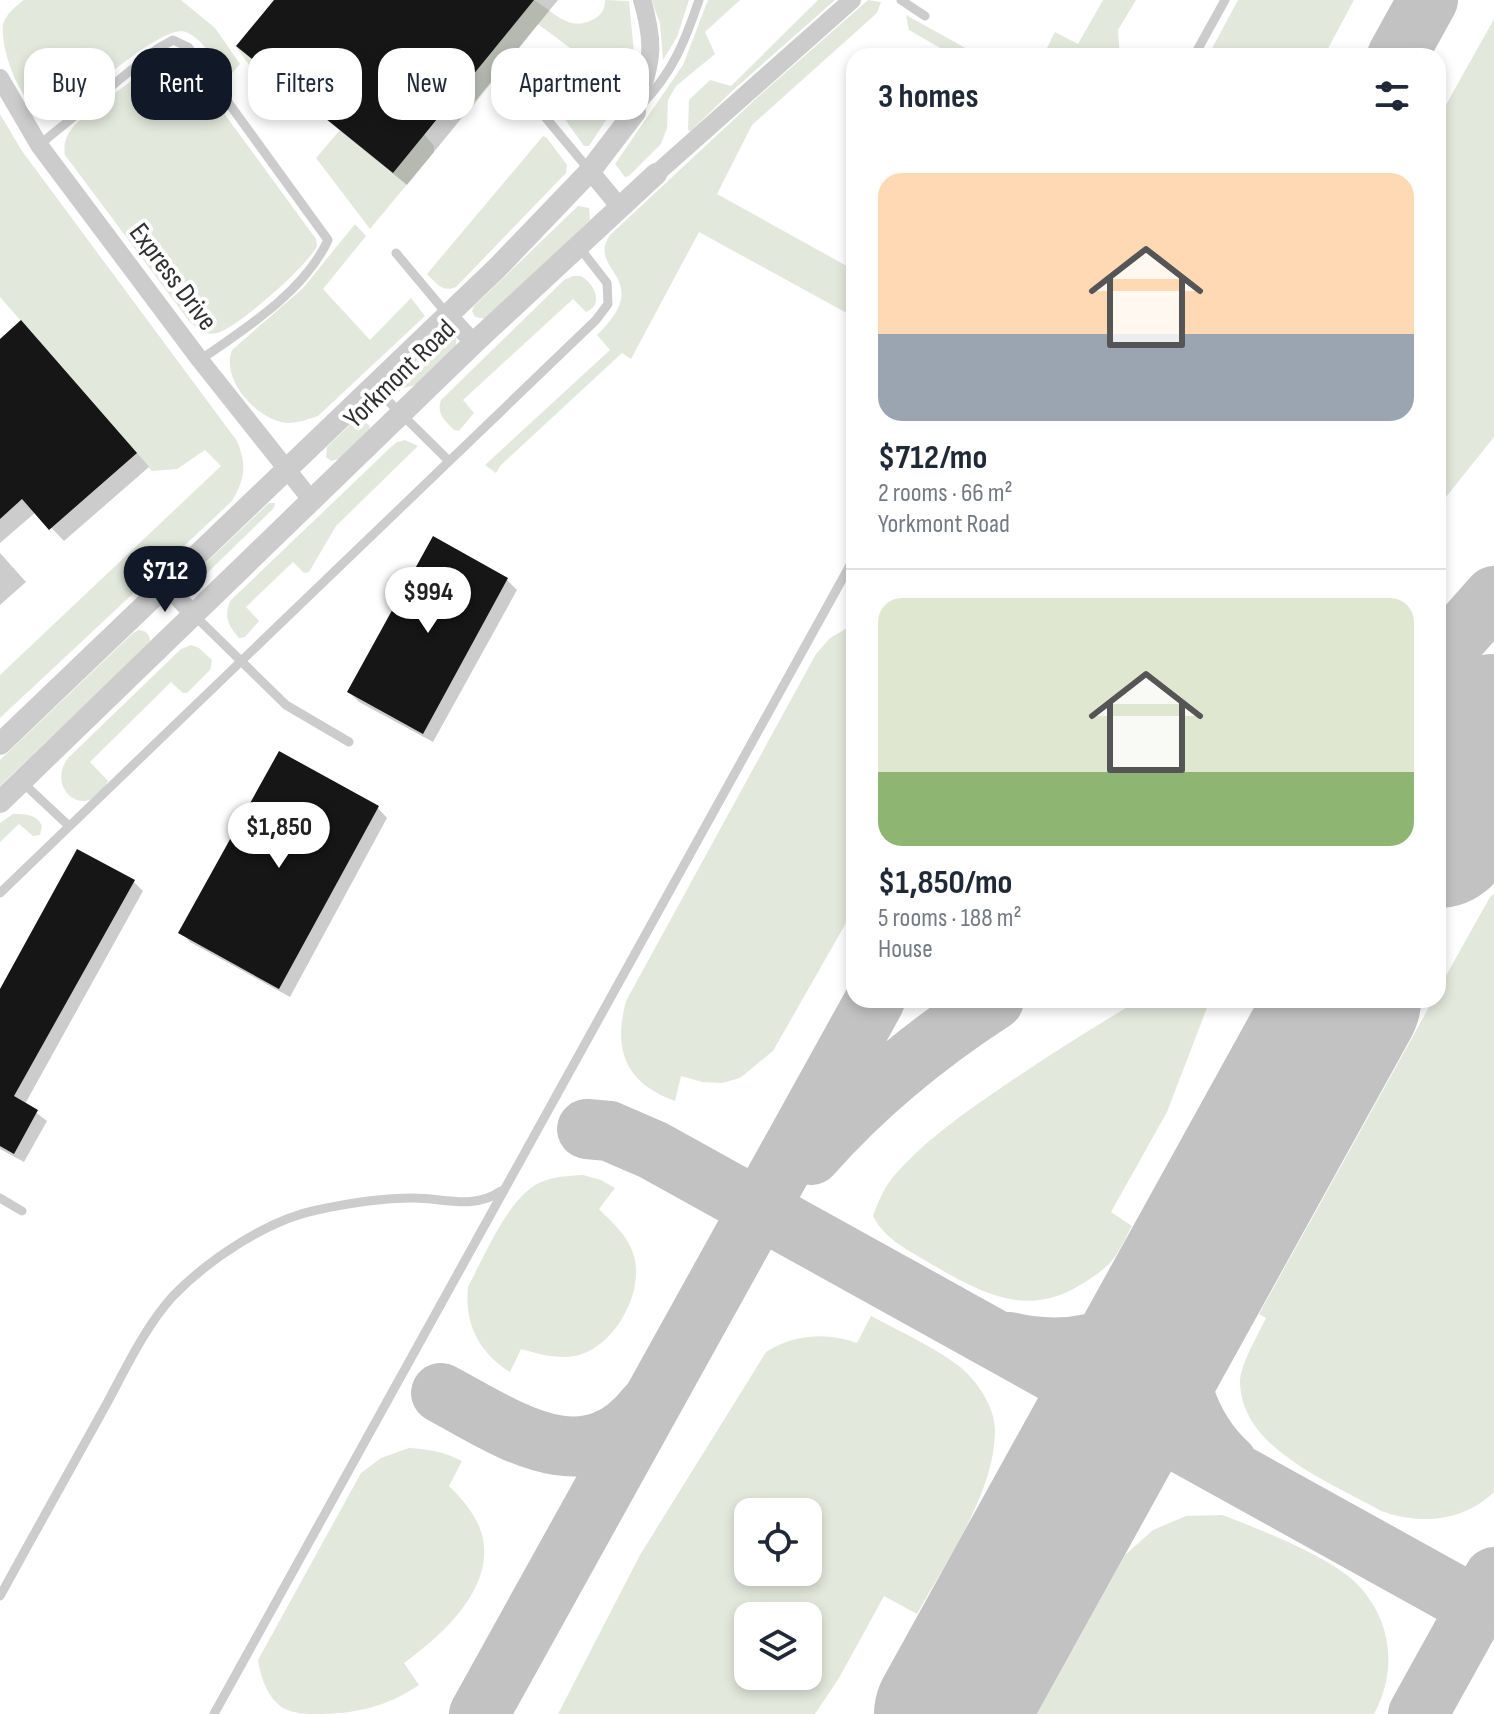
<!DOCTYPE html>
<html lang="en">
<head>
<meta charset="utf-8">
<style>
	:root { --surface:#fff; --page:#f6f6f7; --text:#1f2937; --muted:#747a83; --line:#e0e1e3; --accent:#111827 }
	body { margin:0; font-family:"Sofia Sans Condensed",sans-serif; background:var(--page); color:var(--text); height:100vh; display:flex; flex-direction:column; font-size:30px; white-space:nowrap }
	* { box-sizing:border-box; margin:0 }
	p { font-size:26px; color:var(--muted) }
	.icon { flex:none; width:44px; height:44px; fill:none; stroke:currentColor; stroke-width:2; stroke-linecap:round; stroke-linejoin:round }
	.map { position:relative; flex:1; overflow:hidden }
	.sheet { position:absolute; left:846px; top:48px; width:600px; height:960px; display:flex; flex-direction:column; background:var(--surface); border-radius:24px; box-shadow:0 4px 12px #0003 }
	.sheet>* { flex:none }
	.top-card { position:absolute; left:24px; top:48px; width:702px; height:72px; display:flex; gap:16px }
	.tools { position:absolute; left:734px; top:1498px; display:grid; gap:16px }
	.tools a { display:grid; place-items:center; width:88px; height:88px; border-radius:16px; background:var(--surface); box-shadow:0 4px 12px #0003; font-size:40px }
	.price { position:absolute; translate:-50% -68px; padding:0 18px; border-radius:28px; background:#fff; color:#222; font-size:26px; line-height:52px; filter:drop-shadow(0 2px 4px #0008) }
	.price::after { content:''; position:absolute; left:50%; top:48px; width:24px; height:18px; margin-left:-12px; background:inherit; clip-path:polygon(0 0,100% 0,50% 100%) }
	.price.active { background:var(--accent); color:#fff }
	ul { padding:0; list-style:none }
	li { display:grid; align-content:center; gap:16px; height:424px; padding:0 32px }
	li+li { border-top:2px solid var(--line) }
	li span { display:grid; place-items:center; height:248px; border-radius:24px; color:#555 }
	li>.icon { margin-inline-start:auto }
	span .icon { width:144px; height:144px; fill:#fffc; stroke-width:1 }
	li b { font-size:34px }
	h2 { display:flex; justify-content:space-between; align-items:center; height:96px; padding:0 32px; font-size:34px }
	.pill { padding:0 28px; border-radius:24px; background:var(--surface); box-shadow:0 4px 12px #0003; font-size:28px; line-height:72px }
	.pill.active { background:var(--accent); color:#fff }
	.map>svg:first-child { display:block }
</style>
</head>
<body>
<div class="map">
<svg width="1494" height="1714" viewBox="0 0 1494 1714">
	<rect width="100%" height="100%" fill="#fff"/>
	<path fill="#e3e8dc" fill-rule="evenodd" d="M24,0h157l34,28 25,36 -13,15c-11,-15 -23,-40 -41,-47 -22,-9 -98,60 -118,76 -9,4 -16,7 -25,4 -24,-9 -43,-64 -40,-88 3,-10 13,-18 21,-24z
		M534,0c19,11 34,32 58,20 9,-4 13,-10 13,-20l24,1 5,51 -18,53 -27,41h-5l-25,-35 35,-45 -56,-42 -68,86 -9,6 -16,-8z
		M651,0h38l-12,37 -14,23 -3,-37z
		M708,0h32l-35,32 10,22 -39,32 -8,14 -1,28 -6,16 -32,32 -4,1 -10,-13 68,-99z
		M818,0h17l-104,92 -40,39 -3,-1 1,-30 21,-20 21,6z
		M868,0l13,2 -4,11 -125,112 -35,69 137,76v47l-155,-85 -68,127 -9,-6 -122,113 -4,7 -11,-8 125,-115 -13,-15c60,-58 -12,-64 13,-100l150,-140z
		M1103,0h33l-18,30 2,26h-77l12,-24 23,12z
		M1238,0h116l-30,56h-116z
		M906,15l74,41h-26l-45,-26z
		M1494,19v418l-56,70v-388z
		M233,43l69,56 -16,16z
		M170,52l12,4 134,183c1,6 2,7 -2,12 -12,19 -77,77 -97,82 -12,3 -20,-4 -28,-12l-124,-166c-3,-17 6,-27 18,-38z
		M0,114l22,37 215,290c10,24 8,38 -5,60l-232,217v-43l221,-209 -16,-16 -28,19 -25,2 -152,-174z
		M340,130l53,43 31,-39 10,12v6l-64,77 -54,-71z
		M543,136l4,2 20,27 -1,8 -110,114c-14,6 -20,-4 -29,-13z
		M578,206l11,2 1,12 -104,99 -11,-2 -3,-6 2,-5z
		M355,224l11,12 -43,53 47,51 41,-42 14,18 -107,100c-13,4 -24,9 -37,6 -28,-7 -60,-44 -49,-72l71,-62z
		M573,276h8c14,8 23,29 5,36l-13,-13 -110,101 11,13 -15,18 -5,-1c-9,-9 -18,-16 -13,-30l123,-120z
		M450,333l6,2v13l-38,36 -17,5 -4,-4v-5l48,-46z
		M360,418l10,8 -1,6 -29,27 -9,2 -5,-4 1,-10 29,-28z
		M405,440l13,6 -82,80 -27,46 -5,1 -11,-11 -47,45 13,14 -14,16 -6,1c-11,-13 -15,-21 -9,-37l160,-153 7,-6z
		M269,503h6l-1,5 -75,73h-6l1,-7z
		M854,624v285l-81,142 -33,27 -18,5 -20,-1 -21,-6 -6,25c-50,-18 -62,-51 -49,-100l190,-347 14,-16z
		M139,630c7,1 10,3 11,11l-4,5 -146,140v-26l133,-127z
		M191,645l8,3 13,12 -2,10 -23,23h-4l-12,-11 -81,80 18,19c-21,43 -63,8 -40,-23l113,-109z
		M13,814c12,0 24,0 29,12l-2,9 -7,1 -14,-12 -19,18v-19z
		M1494,894v598c-31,30 -74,33 -113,19 -49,-28 -140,-62 -141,-129 0,-17 18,-47 26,-64l-7,-4 174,-314h5v-10l52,-93z
		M1139,1000h71l-43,112 -56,100 21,14c-6,10 -11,23 -18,32 -8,11 -22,20 -34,27 -53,33 -99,8 -147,-20 -23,-14 -48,-25 -60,-49 5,-14 11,-28 20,-39 29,-34 68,-62 105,-87 46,-32 93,-61 141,-90z
		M583,1175l18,5 14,8 -16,21c13,13 28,26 34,44 12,34 -13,84 -46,99 -20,10 -45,3 -66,-3l-11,23c-31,-19 -46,-49 -42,-85 16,-30 40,-89 71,-104 14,-7 29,-7 44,-8z
		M871,1316c28,15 59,29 85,48 19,13 39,42 39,66 0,63 -49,131 -78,184l-33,-18 -45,82 -24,36h-257l82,-159 126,-203c29,-18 60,-20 91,-9zM748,1512h60v60h-60zM748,1616h60v60h-60z
		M409,1448c20,1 35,4 53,13l-13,25c12,12 23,24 30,40 23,56 -35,108 -75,137l15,22c-31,21 -63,29 -100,29 -13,0 -24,0 -36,-6 -16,-11 -22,-30 -25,-48l103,-187 20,-15z
		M1222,1515c35,13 108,42 134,68 36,36 42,87 18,131h-337l88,-159 28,-25 33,-14z"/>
	<path fill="#0003" d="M276,0h282l-151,185 -155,-126z
		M34,336l115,131 -85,74 -28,-29 -36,31v-201z
		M434,539l73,41 10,10 -84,152 -74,-40 -10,-10z
		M0,553l26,29 -26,23z
		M378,808l9,10 -97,179 -100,-55 -9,-10z
		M134,882l9,9 -118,213 22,17 -23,41 -24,-13v-156z"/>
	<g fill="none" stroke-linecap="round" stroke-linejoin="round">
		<path stroke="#c2c2c2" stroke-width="60" d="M1397,56l31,-56
			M1438,659l56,-63
			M1438,868l56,-64
			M587,1129l22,2 44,19 824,457
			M811,1155c54,-61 115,-111 183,-155
			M1197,1269c-5,17 -14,35 -18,53 -9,51 11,107 49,142
			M1009,1342c54,13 110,3 153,-34 13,-12 25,-29 37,-43
			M441,1393c66,35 144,93 206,14
			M479,1714l396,-714
			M948,1714l6,-8
			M1418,1714l76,-137"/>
		<path stroke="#c2c2c2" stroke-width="152" d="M1438,832l56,-102
			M950,1714l395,-714"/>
	</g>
	<path fill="#161616" d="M274,0h260l-141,173 -157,-127z
		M21,320l116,133 -88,77 -27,-31 -22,20v-180z
		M433,536l75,42 -85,156 -76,-42z
		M279,751l100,55 -100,183 -101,-56z
		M77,849l58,31 -121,216 24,14 -24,44 -14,-8v-157z"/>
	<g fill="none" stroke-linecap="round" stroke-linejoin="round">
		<path stroke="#ccc" stroke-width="9" d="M901,0l24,16
			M1194,56l31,-56
			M526,94l64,77
			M642,104c31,-32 43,-63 57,-104
			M39,145l118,-96 16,-9 15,7 140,193c-24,52 -82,88 -128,120
			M396,253l51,61
			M375,388l74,73
			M195,616l91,89 63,37
			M22,782l47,44
			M0,893l596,-573 12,-16 -1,-21 -28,-36
			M0,1198l22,13
			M0,1596c35,-64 71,-128 106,-191 20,-37 39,-78 67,-109 35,-36 94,-76 144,-86 32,-7 64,-12 96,-12 31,0 61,12 88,-7
			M214,1714l640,-1156"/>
		<path stroke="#ccc" stroke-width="18" d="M0,78l39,67 161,215 112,141
			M635,112c15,-48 22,-62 7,-112
			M590,171l29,35
			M656,174l196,-174
			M447,314l27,29
			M166,585l28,30"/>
		<path stroke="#ccc" stroke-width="22" d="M0,744l498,-477 92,-96 45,-59
			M0,802l474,-459 182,-169"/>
	</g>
	<g text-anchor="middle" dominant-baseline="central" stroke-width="8" stroke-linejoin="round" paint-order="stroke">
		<g font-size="28" fill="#2f2f2f" stroke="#fff">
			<text transform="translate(173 277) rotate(53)">Express Drive</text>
			<text transform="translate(400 374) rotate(-44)">Yorkmont Road</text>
		</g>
	</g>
</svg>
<div class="tools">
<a><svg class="icon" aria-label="locate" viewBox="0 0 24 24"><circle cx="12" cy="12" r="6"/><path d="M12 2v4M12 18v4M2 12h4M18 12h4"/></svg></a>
<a><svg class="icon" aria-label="layers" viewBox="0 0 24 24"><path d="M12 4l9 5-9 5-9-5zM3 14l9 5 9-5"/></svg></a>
</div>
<b class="price active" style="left:165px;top:614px">$712</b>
<b class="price" style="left:428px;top:635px">$994</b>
<b class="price" style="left:279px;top:870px">$1,850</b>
<div class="top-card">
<a class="pill">Buy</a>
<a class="pill active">Rent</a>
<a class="pill">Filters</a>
<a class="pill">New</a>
<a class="pill">Apartment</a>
</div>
<section class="sheet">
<h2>3 homes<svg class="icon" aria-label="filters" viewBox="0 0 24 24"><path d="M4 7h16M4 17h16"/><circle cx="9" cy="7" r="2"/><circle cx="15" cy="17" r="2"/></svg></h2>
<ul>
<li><span style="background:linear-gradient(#ffd9b3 65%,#9aa5b1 0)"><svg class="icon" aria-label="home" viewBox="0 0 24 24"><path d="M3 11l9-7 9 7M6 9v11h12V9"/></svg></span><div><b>$712/mo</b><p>2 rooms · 66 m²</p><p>Yorkmont Road</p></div></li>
<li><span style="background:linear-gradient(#dfe7d0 70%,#8fb573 0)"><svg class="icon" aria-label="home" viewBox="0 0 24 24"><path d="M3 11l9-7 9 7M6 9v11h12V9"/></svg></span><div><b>$1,850/mo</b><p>5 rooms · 188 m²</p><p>House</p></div></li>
</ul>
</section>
</div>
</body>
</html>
